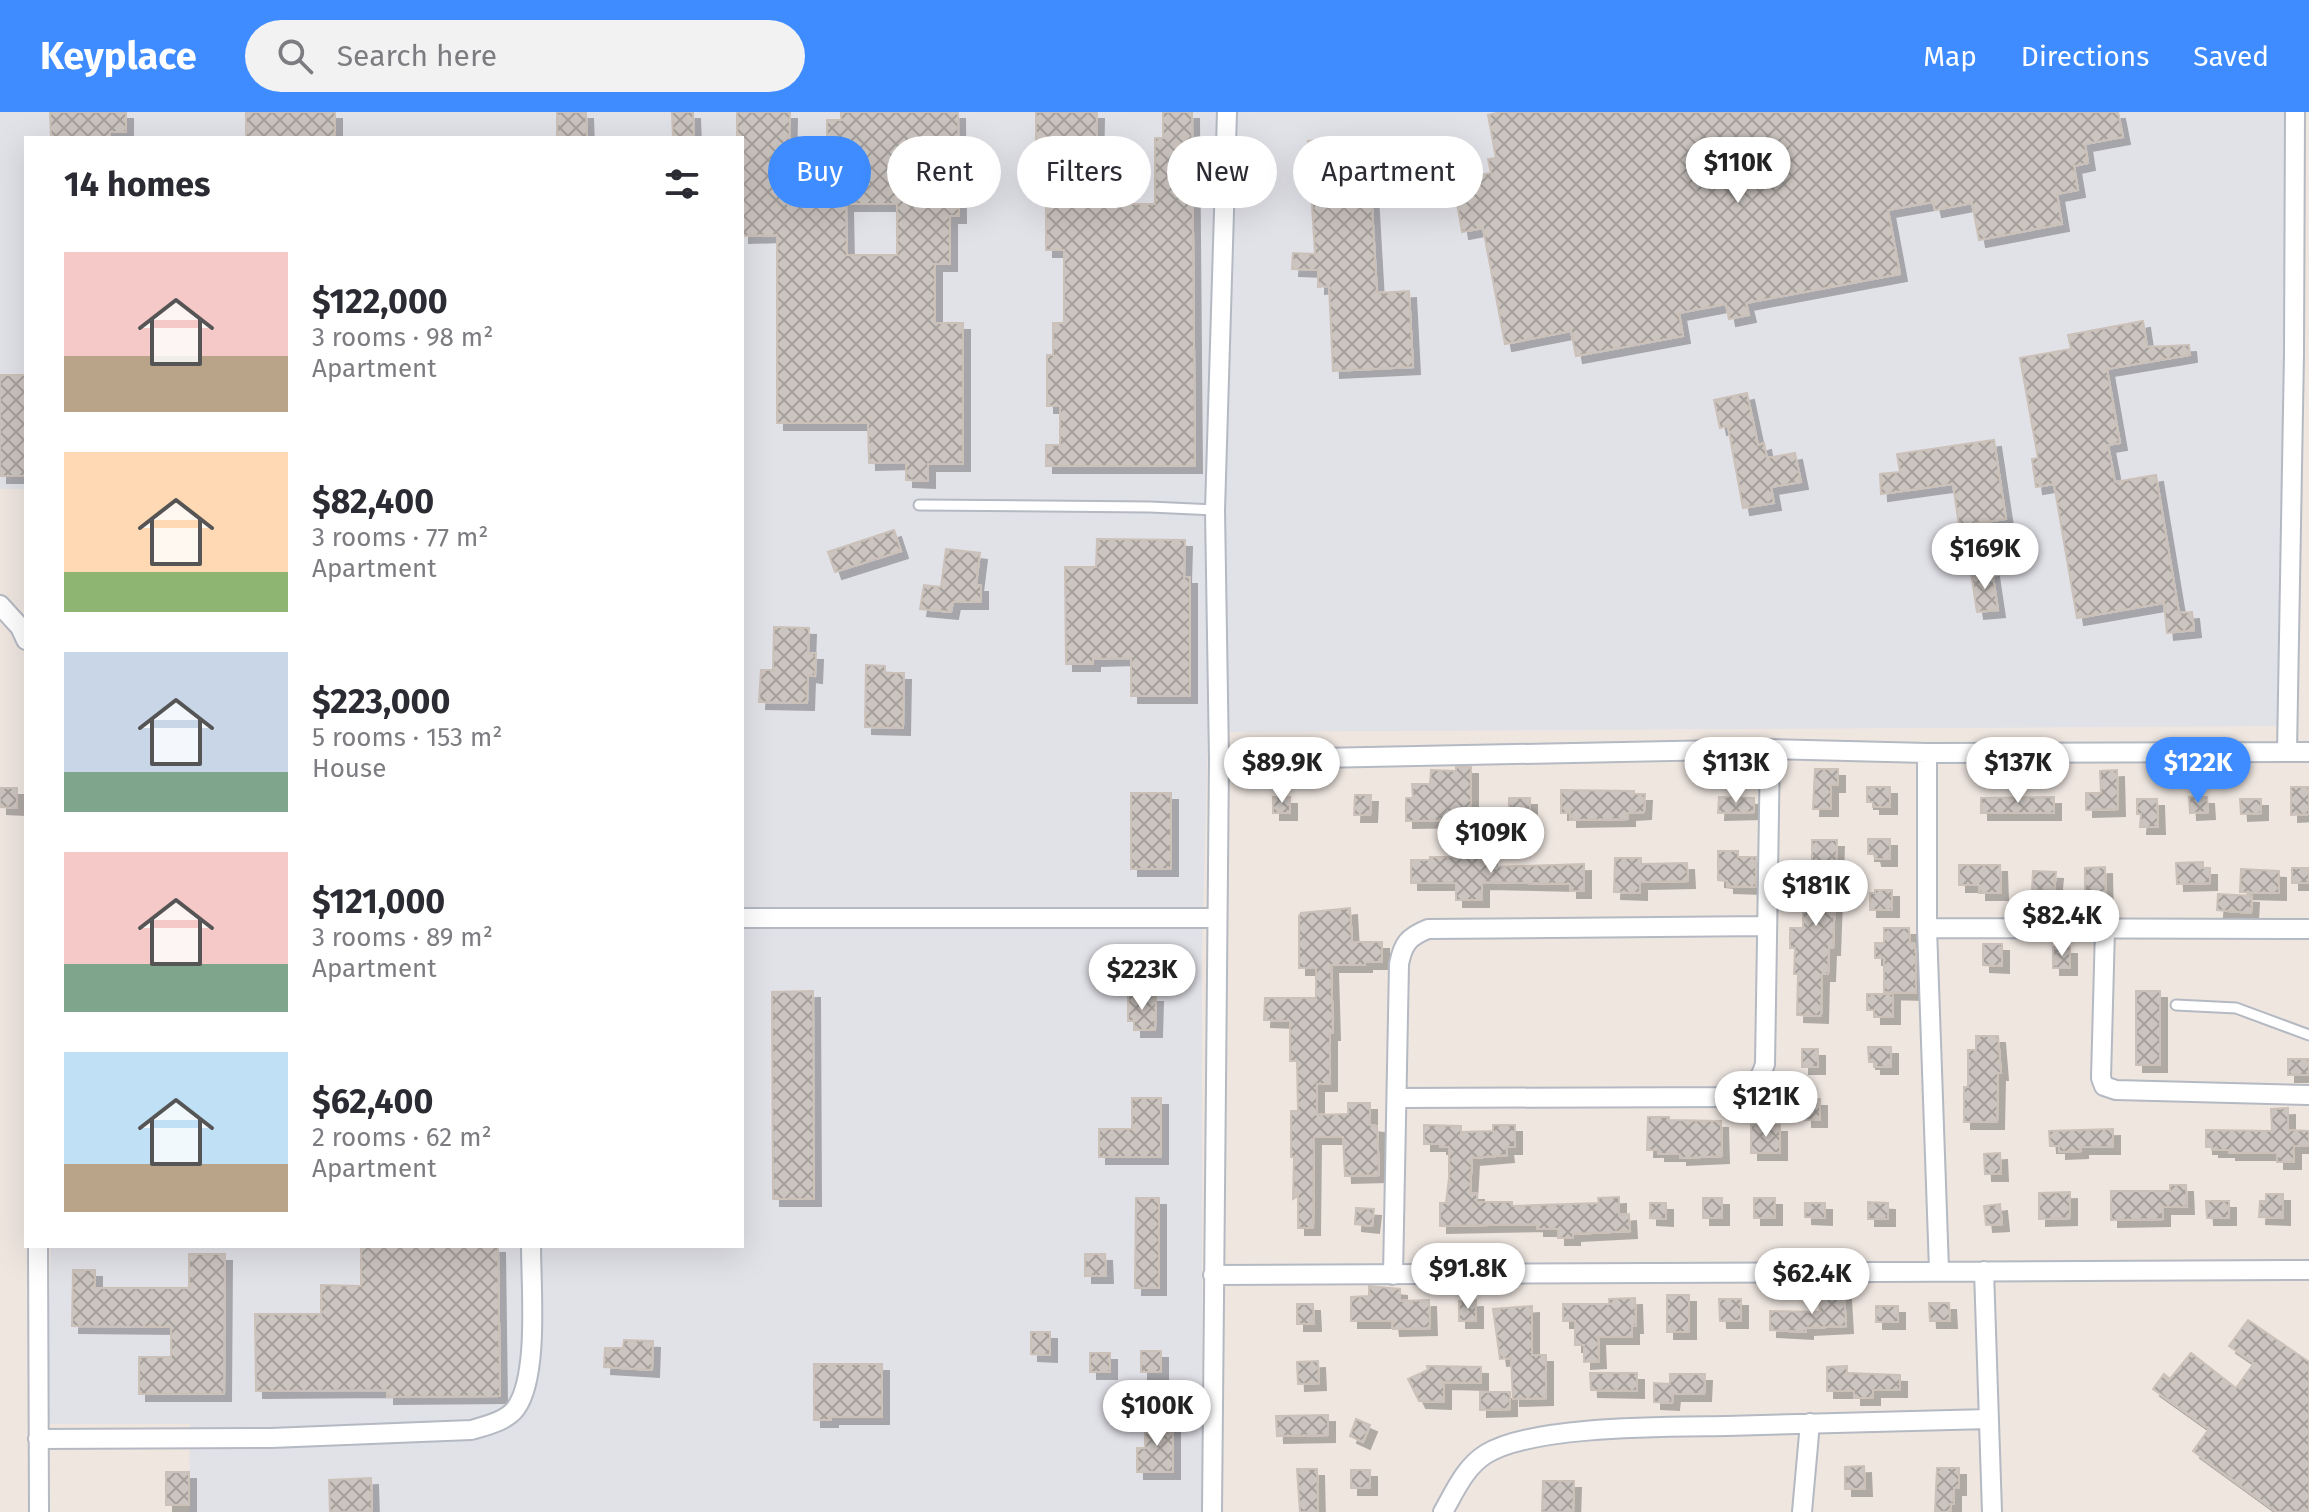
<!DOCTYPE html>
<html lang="en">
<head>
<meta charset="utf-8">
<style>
	:root { --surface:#fff; --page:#f2f2f3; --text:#2b2b33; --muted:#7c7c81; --accent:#3e8cff }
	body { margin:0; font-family:"Fira Sans",sans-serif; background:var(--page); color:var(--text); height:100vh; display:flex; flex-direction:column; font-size:30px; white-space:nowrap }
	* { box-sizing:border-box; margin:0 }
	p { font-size:26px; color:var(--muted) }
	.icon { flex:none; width:44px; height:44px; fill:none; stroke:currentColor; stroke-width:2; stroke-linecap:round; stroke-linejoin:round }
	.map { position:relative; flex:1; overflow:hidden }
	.details { position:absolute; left:24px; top:24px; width:720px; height:1112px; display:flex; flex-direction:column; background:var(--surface); border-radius:0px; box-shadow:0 8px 32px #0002 }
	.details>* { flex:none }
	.top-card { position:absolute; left:768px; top:24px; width:760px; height:72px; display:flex; gap:16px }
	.price { position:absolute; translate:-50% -68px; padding:0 18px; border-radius:28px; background:#fff; color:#222; font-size:26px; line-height:52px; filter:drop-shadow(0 2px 4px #0008) }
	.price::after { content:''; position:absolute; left:50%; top:48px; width:24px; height:18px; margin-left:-12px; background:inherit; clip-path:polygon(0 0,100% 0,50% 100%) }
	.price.active { background:var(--accent); color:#fff }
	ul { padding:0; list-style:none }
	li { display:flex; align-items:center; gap:24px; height:200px; padding:0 40px }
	li span { display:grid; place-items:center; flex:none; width:224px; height:160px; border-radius:0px; color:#555 }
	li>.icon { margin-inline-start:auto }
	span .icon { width:96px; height:96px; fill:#fffc; stroke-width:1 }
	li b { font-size:34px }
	h2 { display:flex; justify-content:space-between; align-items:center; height:96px; padding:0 40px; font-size:34px }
	.pill { padding:0 28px; border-radius:36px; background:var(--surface); box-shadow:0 8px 32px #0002; font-size:28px; line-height:72px }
	.pill.active { background:var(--accent); color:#fff }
	header { display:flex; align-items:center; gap:48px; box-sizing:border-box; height:112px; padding:0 40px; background:var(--accent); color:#fff }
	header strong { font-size:38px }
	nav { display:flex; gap:44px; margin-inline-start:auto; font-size:28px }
	.search { width:560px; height:72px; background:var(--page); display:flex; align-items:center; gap:20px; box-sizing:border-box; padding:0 28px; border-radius:44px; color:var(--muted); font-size:30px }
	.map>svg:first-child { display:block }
</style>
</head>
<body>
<header>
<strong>Keyplace</strong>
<div class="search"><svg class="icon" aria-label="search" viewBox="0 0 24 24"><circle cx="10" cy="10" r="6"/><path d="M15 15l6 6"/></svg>Search here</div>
<nav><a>Map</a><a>Directions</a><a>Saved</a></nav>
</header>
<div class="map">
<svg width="2309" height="1400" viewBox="0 0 2309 1400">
	<defs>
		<pattern id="building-cross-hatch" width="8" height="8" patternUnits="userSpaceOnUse" patternTransform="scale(2)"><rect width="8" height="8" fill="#cbc4bf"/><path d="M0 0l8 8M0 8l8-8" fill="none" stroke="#a5a09c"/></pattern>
		<filter id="shadow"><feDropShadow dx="7" dy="7" stdDeviation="0" flood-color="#0004"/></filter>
	</defs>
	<rect width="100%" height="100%" fill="#efe6e0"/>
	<path fill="#e1e1e8" d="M0,0h2290l-1,614 -1081,6 -6,222v558h-1013l1,-88h-145l6,-178h691v-1108h-716v351h-26z"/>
	<path fill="url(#building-cross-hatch)" stroke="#ccc1b9" stroke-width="2" fill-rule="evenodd" filter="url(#shadow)" d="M50,0h76v20h-16v6h-59z
		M246,0h89v26h-89z
		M557,0h29l1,26h-30z
		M672,0h21l1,26h-21z
		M737,0h53l-2,93 39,-1v-84h14v-8h117l1,104h-9v48h-15v59h28v141h-35v17l-22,-1v-18l-37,1 -1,-40h-91v-188l-35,1v-98h-5zM846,92h51v51h-50z
		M1036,0h61l-1,54h-33v-10h-27z
		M1163,0h29l3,354h-149v-21h14v-39h-13v-51h6v-32h11v-73h-18v-46h109v-66h8z
		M1501,0h617l5,25 -38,7 3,19 -14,3 4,24 -21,4 5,30 -83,16 -7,-37 -37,7 -2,-8 -45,8 12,64 -154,29 3,12 -20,4 -3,-15 -47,9 4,23 -107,20 -5,-25 -66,13 -22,-116 -21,4 -9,-52 38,-7 -3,-14 8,-1 -8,-43z
		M1368,25l9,156 32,-2 4,76 -80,4 -4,-85 -11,1v-17l-26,-1 1,-16 22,1 -7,-113z
		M2143,209l4,26 42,-2 1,10 -83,14 13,74 -12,2 7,37 41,-7 23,138 13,-1 2,18 -27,3 -3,-30 -87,15 -23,-134 -18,3 -4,-28 6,-1 -18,-100 51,-9 -3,-14z
		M0,263h26v101h-26z
		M1747,281l11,52 6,-2 3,15 28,-5 6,29 -30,5 3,16 -31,5 -15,-82 -8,2 -6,-28z
		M1994,328l12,79 -47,7 -6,-42 -72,10 -1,-20 20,-2 -3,-18z
		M894,418l7,21 -66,21 -7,-20z
		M1097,427l88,1 -1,37h6v119h-59v-38l-38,1v5h-27l-1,-97h31z
		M946,437l34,4 -4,32h5v17h-28l-2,10 -31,-3 4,-24 17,2z
		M1992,458l6,40 -21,2 -6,-39z
		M774,515l35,1 -1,25h8l-1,23 -7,-1 -1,28 -48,-1 2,-32h12z
		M866,553l19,1v7h19l-1,55 -38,-1z
		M1456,655h15v53l-65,1v-23h7l-1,-14h18l1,-14 25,1z
		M1815,657h23v16h-7v24h-18z
		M2117,658l1,39 -32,1v-17h15l-1,-22z
		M1867,675h23v20h-17v-5h-6z
		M2291,675h18v27l-18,1z
		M0,676h17v20l-17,-1z
		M1561,678l73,1v3h11l-1,18 -16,1v6l-58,1v-7h-9z
		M1131,681h40v76h-40z
		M1355,683h16l-1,20h-16z
		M1273,685h17v16h-17z
		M1719,685l35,1v14l-36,1z
		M2054,685v16h-73v-15z
		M2189,685h18l1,15 -18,1z
		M1509,686h21v24l-21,-1z
		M2137,687h20l1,28h-18l1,-13h-4z
		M2240,687h21v14l-20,1z
		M1868,727h22v20h-15l-1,-5h-6z
		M1812,728h25l-4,108h-4l-1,26h-6l-1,42 -24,-1 1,-41h-4l1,-26h-5v-20h13v-48h9z
		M1718,739h20v6h18v30l-29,-1v-5l-9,-1z
		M1430,745h60v10l94,-3v27h-14v-7l-88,-2v18h-26v-17h-45v-23h19z
		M1615,746h26v6l46,-1 1,18 -48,1v11l-26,-1z
		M2203,750v6h7v15l-33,1 -1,-21z
		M1959,753h41l1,28h-22v-8h-20z
		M2105,755l1,44 -21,-1v-42z
		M2292,756h17v15h-17z
		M2241,757l38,2v22l-39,-1z
		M2033,759l23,1 -2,20 -22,-2z
		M1875,778h17v20h-22v-17h5z
		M2218,782l34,2 -1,17 -34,-3z
		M1350,796l2,34h30v20h-17v3h-34l2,68h-3v51h-13v31l31,-1v-11h22v22l7,1 2,49 -34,1 -2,-39h-29l-1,91h-15v-32l-5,3 1,-42h-3v-46h7l-1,-50h-7v-40l-26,-1 1,-22h51v-30h-17v-52l2,-3z
		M1884,816h25l1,15h4l2,10v40l-32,-1v-34h-9v-15h9z
		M1983,832h19v22l-19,-1z
		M2053,835h17v21h-17z
		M813,879l1,208h-41l-1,-207z
		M2136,879h24v74h-24z
		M1867,882h26v23h-19v-7h-7z
		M1128,883h28l-1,35h-21v-9h-6z
		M1976,924h22l3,37h-3l-1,49h-33v-35h4v-37h8z
		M1868,935h23v20h-17v-5h-5z
		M1802,937h16v18h-16z
		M2288,947h21v16h-21z
		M1132,986h29v59h-62v-28h33z
		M1805,987h15v21h-15z
		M2288,996v22l21,1v15h-15v16h-17v-9h-48v-3h-17v-3h-6v-17l66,1 -1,-22z
		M1648,1005h21v3l52,1 1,35 -42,2v-4h-22v-4h-11z
		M1424,1013l37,1v6l32,-1v-6h22v22h-9l1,8 -35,3 -2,35h7v9h35v4l87,-3 -1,-5 21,-1v18l10,-1 1,17 -57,3v4h-15v-9h-21v-5l-97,2v-23h6l3,-25v-31h-9v-3h-16z
		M1751,1013h29v28h-29z
		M2113,1017v18h-32v4l-22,1v-6h-9l-1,-15z
		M2000,1041l1,21h-16l-1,-20z
		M2170,1073h16l1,22h-24v12l-52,1v-29h59z
		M2070,1080v26l-31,1v-26z
		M2266,1082h17v24l-24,-1 1,-16h6z
		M1136,1086h23v90h-24z
		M1703,1086h19v20h-19z
		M1754,1086h21v20h-21z
		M2206,1089h23v17h-22z
		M1868,1090l20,1v16h-20z
		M1650,1091h16v16l-16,-1z
		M1805,1091h20v15l-20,-1z
		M2000,1092l2,20 -16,1 -2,-19z
		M1356,1096l18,1 -2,17 -17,-2z
		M361,1134h137l2,150 -113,1v-7l-131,1 -1,-77h66v-29l40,1z
		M189,1142h36l-1,140h-85v-37h32v-30l-99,-1 1,-56h22v18h94z
		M1085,1142h20l1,22h-21z
		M1369,1174l31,3v12l29,-1 1,28 -37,1 -1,-8h-41v-24l18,-1z
		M1844,1181l2,33 -40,2v4l-36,-2v-19l50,1 -1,-18z
		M1667,1183h22v37h-22z
		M1635,1186l1,28h-4v11h-34l1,24 -15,1v-17h-9v-24h-12v-17h46v-5z
		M1719,1187h22v22h-21z
		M1476,1188v21h-17v-20z
		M1929,1191h20l1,18h-20z
		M1297,1192h16l1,20h-17z
		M1532,1194v49h14v43l-33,1 -2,-41 -11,1 -7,-50z
		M1876,1194h22v16h-22z
		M2248,1208l61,42v150h-32l-84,-61 16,-22 -56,-40 11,-15 6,5 21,-26 45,35 18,-25 -25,-17z
		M1031,1220h19v23l-19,-1z
		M624,1228l29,1 -1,29 -48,-3 1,-19h18z
		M1141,1239h20v21h-20z
		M1090,1241h20v19h-20z
		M1318,1249l1,22 -21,1 -1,-22z
		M814,1252h68v53h-51v3h-17z
		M1427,1254l54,1v16l-37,-1v20l-25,-1 -11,-22 20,-9z
		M1847,1254v7l53,2v15h-27v8h-19v-7h-27v-24z
		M1590,1261h47v18l-46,-1z
		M1670,1262h35l-1,20h-31l-1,9 -18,-1v-19l16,1z
		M1480,1280h30v17l-30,1z
		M1328,1303v20l-51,1 -1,-20z
		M1356,1307l14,6 -7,17 -13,-6z
		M1145,1308h28v52h-36v-24h8z
		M1864,1354l1,23h-20v-22z
		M1937,1356h22v20h-5v16h-3l-1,8h-15z
		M1297,1357h20l1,43h-18z
		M1351,1358h19v18h-19z
		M166,1360h23v33h-23z
		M371,1366l1,34h-42l-1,-32z
		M1543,1369h31l-1,31h-31z"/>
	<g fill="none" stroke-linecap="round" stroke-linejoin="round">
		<defs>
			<path id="lane" d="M919,393l231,2 65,3
				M2176,893l60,3 73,27"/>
			<path id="street" d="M0,493l20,22 6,13
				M2287,640l7,-399 1,-241
				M1927,641v175l12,342
				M1219,648l551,-11 157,4 382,-1
				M742,806h474
				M1927,816l382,1
				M2105,817l-4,149 3,8 12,4 193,5
				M1397,986l340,-1c15,-8 23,-16 28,-33l5,-315
				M38,1134l1,266
				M1984,1159l8,241
				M1213,1163l1096,-5
				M1393,1163l6,-311c4,-20 9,-27 29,-35l338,-3
				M38,1327l233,-1 200,-8c14,-4 36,-9 45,-22 23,-32 15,-121 15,-162
				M1212,1400l7,-752 -4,-250 12,-398
				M1443,1400c12,-21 22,-45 43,-58 47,-29 183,-27 241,-28 87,-3 174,-5 262,-7
				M1802,1400l8,-89"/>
		</defs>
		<use href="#lane" stroke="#b4b9c2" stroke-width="13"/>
		<use href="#street" stroke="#b4b9c2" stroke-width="22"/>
		<use href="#lane" stroke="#fff" stroke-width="9"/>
		<use href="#street" stroke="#fff" stroke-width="18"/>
	</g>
</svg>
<b class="price" style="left:1738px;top:93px">$110K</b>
<b class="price" style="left:1985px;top:479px">$169K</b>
<b class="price" style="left:1282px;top:693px">$89.9K</b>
<b class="price" style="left:1736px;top:693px">$113K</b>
<b class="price" style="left:2018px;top:693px">$137K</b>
<b class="price active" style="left:2198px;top:693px">$122K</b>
<b class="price" style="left:1491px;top:763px">$109K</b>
<b class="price" style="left:1816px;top:816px">$181K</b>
<b class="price" style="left:2062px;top:846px">$82.4K</b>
<b class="price" style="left:1142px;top:900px">$223K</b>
<b class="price" style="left:1766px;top:1027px">$121K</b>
<b class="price" style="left:1468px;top:1199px">$91.8K</b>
<b class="price" style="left:1812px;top:1204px">$62.4K</b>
<b class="price" style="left:1157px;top:1336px">$100K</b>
<div class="top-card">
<a class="pill active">Buy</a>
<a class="pill">Rent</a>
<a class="pill">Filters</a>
<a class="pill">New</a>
<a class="pill">Apartment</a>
</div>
<section class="details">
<h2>14 homes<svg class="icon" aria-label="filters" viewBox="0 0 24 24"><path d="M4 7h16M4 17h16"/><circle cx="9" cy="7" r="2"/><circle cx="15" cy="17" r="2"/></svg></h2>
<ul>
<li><span style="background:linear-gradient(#f6c9c9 65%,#b9a48a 0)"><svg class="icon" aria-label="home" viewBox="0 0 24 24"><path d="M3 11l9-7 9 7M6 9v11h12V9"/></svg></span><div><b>$122,000</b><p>3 rooms · 98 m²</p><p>Apartment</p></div></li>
<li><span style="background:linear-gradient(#ffd9b3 75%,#8fb573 0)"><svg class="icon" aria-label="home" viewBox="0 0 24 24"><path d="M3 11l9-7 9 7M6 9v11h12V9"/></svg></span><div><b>$82,400</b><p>3 rooms · 77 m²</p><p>Apartment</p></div></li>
<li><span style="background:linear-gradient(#c9d6e8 75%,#7fa58c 0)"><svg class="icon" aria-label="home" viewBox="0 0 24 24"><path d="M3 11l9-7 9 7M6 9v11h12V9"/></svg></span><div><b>$223,000</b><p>5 rooms · 153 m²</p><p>House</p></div></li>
<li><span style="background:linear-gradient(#f6c9c9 70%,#7fa58c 0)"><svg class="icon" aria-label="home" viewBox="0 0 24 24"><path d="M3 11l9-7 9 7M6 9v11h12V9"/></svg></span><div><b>$121,000</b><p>3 rooms · 89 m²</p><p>Apartment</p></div></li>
<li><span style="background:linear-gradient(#bfe0f5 70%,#b9a48a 0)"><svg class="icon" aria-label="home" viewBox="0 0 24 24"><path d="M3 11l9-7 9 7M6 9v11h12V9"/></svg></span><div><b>$62,400</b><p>2 rooms · 62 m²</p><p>Apartment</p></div></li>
</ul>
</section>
</div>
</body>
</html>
